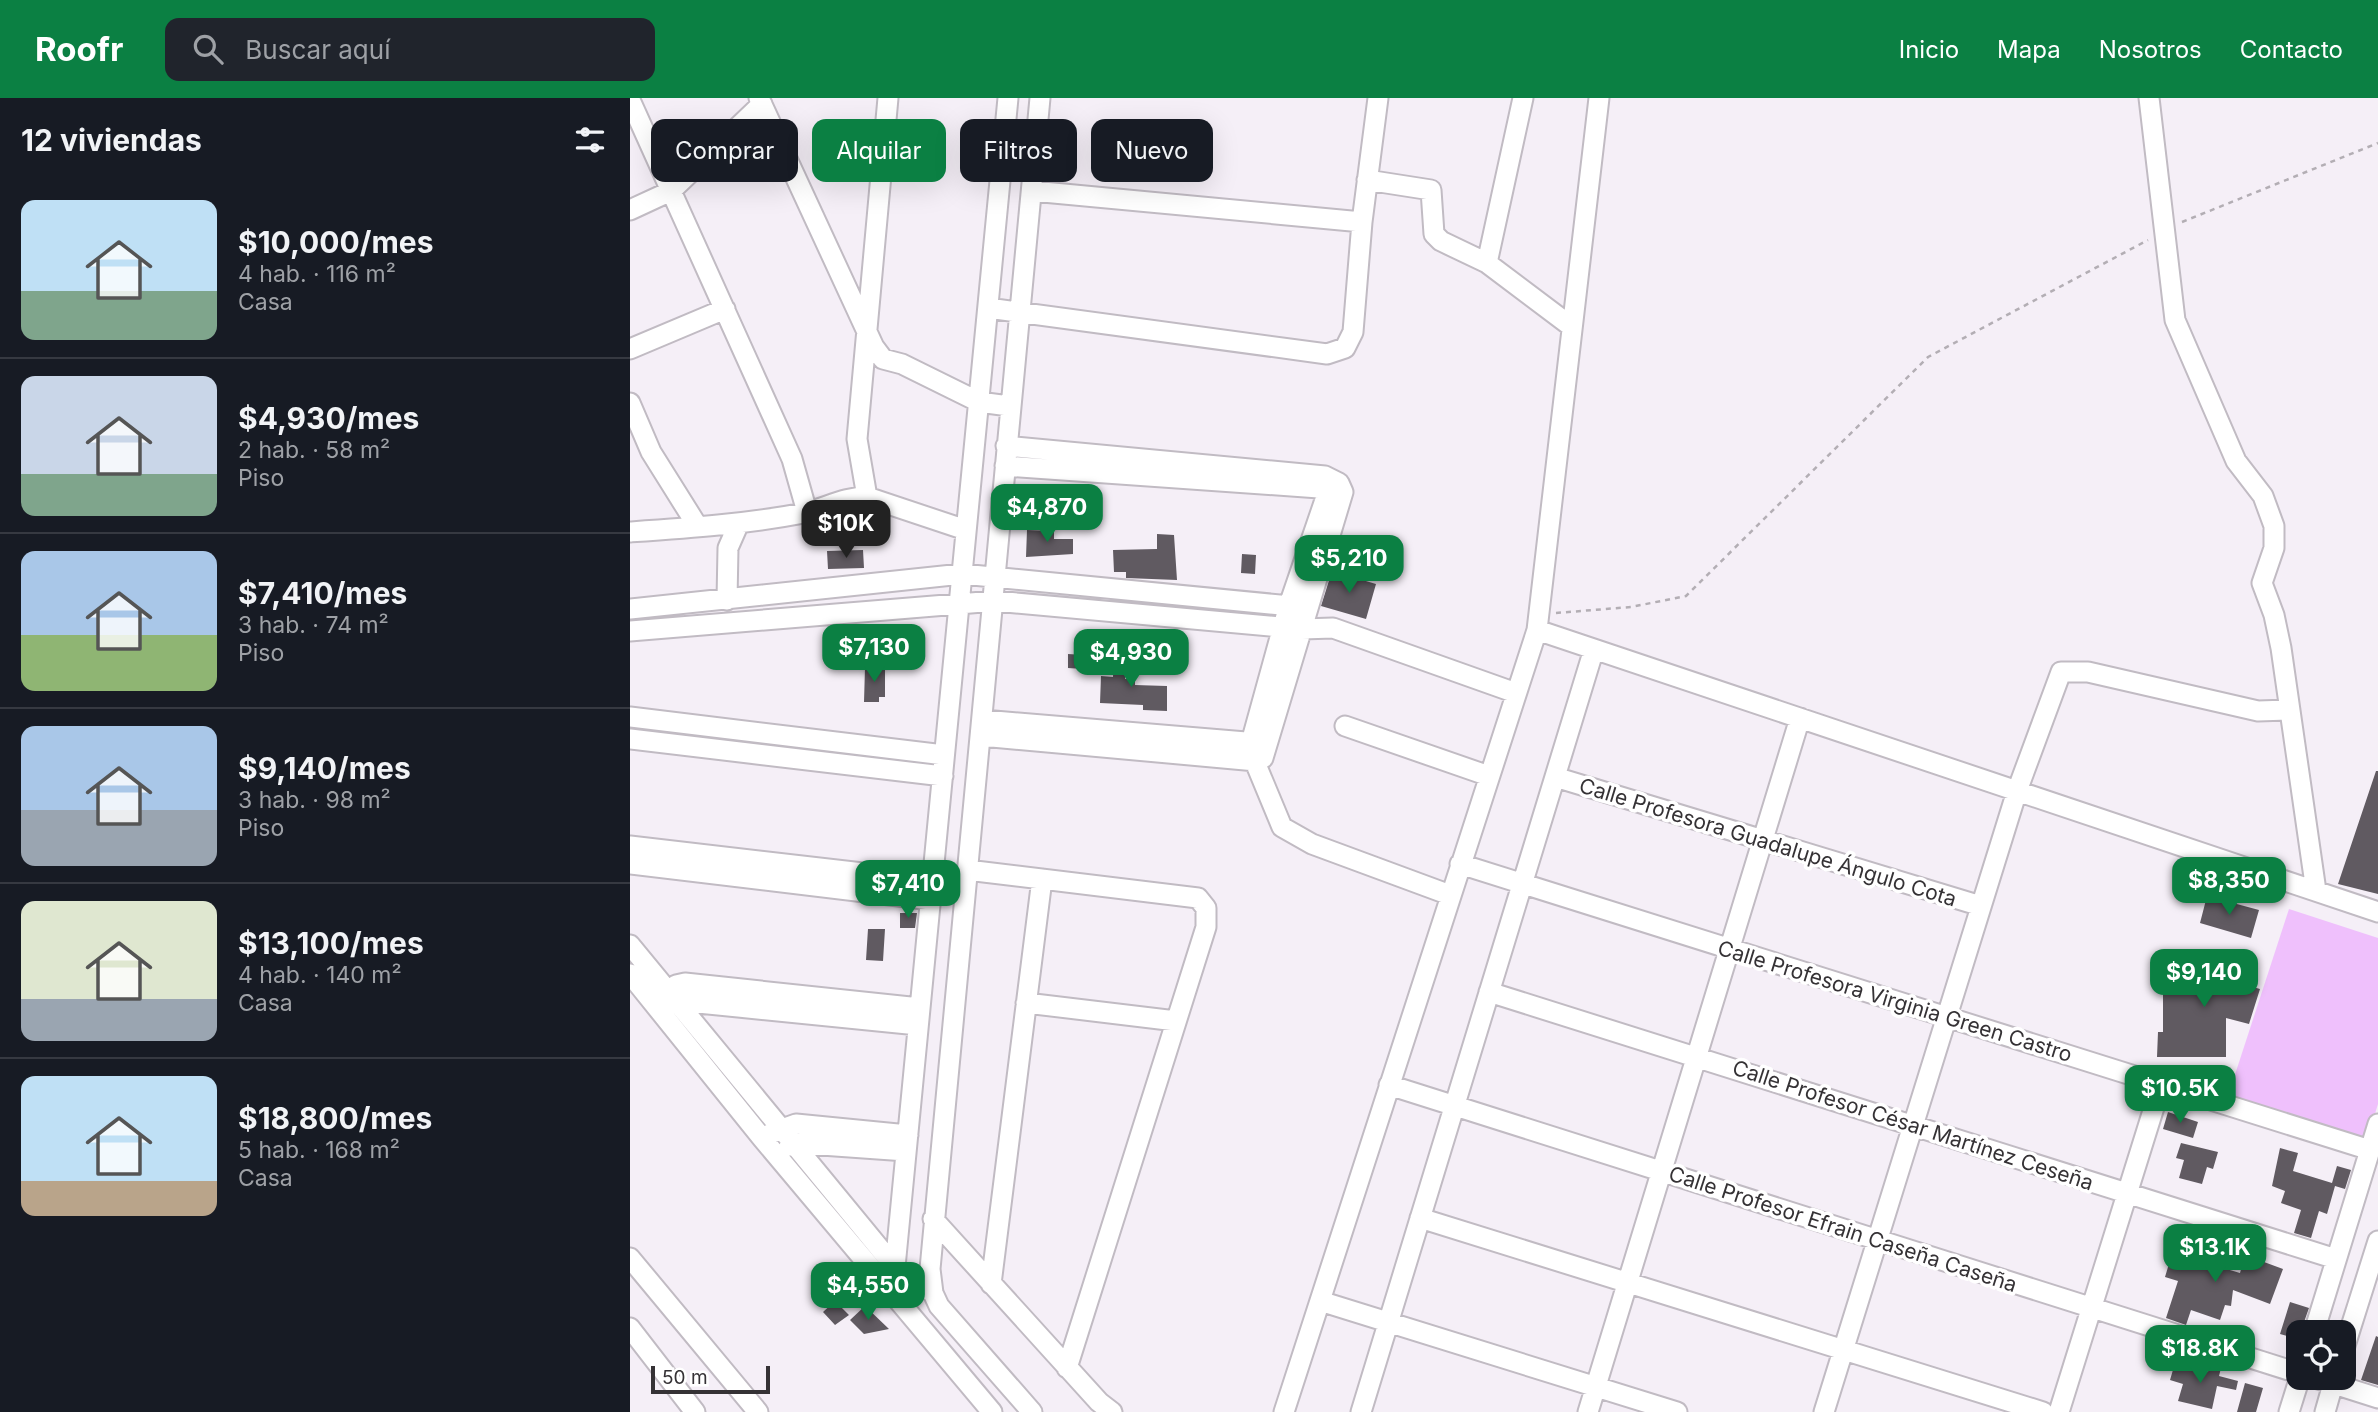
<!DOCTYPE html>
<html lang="es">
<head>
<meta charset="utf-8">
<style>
	:root { --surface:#171b24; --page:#20242c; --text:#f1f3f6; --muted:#9ea1a6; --line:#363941; --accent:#0b8043 }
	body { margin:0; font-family:Inter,sans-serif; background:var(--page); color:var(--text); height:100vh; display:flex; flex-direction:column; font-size:26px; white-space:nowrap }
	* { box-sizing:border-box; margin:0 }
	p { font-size:23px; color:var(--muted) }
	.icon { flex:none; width:38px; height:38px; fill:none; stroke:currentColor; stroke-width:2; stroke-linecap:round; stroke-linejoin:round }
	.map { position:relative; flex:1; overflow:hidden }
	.panel { display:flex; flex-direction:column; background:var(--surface); width:630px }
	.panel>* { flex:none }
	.top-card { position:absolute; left:21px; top:21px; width:665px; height:63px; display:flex; gap:14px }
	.buttons { position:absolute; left:1656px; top:1222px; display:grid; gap:14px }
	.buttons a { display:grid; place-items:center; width:70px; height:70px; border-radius:14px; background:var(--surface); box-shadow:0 7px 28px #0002; font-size:35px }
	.scale { position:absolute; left:21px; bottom:18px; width:119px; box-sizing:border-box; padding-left:7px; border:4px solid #353235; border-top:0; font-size:19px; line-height:24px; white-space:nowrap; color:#353235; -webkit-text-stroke:5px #fff; paint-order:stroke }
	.price { position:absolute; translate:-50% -60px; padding:0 16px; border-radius:14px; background:var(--accent); color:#fff; font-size:23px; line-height:46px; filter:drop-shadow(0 2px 4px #0008) }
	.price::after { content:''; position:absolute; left:50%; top:42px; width:21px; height:16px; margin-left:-10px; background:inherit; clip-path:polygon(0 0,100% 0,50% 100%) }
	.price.selected { background:#222; color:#fff }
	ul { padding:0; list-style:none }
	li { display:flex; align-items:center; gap:21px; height:175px; padding:0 21px }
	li+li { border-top:2px solid var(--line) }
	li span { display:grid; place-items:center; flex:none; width:196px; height:140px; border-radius:14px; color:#555 }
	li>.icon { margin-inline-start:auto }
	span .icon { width:84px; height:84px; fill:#fffc; stroke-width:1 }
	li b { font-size:30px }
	h2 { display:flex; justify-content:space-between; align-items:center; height:84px; padding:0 21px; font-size:30px }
	.tag { padding:0 24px; border-radius:14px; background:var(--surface); box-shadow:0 7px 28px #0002; font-size:24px; line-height:63px }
	.tag.selected { background:var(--accent); color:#fff }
	header { display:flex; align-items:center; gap:42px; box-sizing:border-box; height:98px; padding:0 35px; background:var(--accent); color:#fff }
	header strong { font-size:33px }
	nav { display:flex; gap:38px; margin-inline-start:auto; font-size:24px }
	.search { width:490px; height:63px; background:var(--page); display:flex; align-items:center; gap:18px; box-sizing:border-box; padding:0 24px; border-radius:14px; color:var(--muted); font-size:26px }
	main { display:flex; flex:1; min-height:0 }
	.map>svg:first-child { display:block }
</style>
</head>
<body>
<header>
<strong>Roofr</strong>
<div class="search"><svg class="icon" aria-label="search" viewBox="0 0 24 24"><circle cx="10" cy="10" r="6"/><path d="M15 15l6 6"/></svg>Buscar aquí</div>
<nav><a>Inicio</a><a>Mapa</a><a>Nosotros</a><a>Contacto</a></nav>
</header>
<main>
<section class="panel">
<h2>12 viviendas<svg class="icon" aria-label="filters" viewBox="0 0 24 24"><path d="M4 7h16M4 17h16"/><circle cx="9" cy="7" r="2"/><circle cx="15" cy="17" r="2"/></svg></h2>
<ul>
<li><span style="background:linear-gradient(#bfe0f5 65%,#7fa58c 0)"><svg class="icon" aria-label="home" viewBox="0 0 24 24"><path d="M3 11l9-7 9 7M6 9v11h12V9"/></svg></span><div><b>$10,000/mes</b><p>4 hab. · 116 m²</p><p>Casa</p></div></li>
<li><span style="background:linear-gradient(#c9d6e8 70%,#7fa58c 0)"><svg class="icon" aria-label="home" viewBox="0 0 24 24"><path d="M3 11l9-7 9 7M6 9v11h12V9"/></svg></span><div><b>$4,930/mes</b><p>2 hab. · 58 m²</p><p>Piso</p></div></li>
<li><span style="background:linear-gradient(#a9c7e8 60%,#8fb573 0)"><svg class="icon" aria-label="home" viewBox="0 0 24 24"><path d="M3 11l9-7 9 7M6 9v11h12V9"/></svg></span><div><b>$7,410/mes</b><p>3 hab. · 74 m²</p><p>Piso</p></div></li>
<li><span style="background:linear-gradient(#a9c7e8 60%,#9aa5b1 0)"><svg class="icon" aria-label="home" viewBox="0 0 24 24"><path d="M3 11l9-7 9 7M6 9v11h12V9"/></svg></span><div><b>$9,140/mes</b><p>3 hab. · 98 m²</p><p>Piso</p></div></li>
<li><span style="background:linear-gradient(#dfe7d0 70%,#9aa5b1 0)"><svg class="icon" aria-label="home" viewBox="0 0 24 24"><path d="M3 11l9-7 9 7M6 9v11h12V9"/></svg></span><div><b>$13,100/mes</b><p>4 hab. · 140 m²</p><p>Casa</p></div></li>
<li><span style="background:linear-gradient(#bfe0f5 75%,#b9a48a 0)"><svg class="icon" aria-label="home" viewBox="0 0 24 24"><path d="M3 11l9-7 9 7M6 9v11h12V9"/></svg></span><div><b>$18,800/mes</b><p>5 hab. · 168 m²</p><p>Casa</p></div></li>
</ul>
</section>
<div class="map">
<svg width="1748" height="1314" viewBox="0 0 1748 1314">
	<rect width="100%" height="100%" fill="#f5eff7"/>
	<path fill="#efc0fc" d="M1659,811l89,29v166l-11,35 -139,-43z"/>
	<path fill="#605a61" d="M397,432l27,1v8h19v15l-47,3z
		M527,436l17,1 3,45 -51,-2v-6h-12l-1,-22 44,-1z
		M233,452l1,18 -36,1 -1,-18z
		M612,456l14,1 -1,19 -14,-1z
		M702,473l44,13 -10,35 -45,-13z
		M484,554h12l-1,27h10v6l32,1v25l-24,-1v-5l-43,-2 1,-27 12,1z
		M438,556l16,1 -1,14 -15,-1z
		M235,570h20v29h-6v5h-15z
		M1746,673h2v123l-40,-10z
		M1577,798l52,14 -8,28 -51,-15z
		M270,815h17l-2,15h-15z
		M238,831h17l-2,32 -17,-1z
		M1548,862l62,2 -1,21 21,6 -11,35 -23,-6v39h-69l1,-25h5v-41h14z
		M1538,1014l30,10 -5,16 -30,-9z
		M1551,1045l37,9 -5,17 -6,-2 -5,17 -23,-6 5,-18 -8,-2z
		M1650,1050l18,5 -5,18 39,12 5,-17 14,4 -6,19 -10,-3 -8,28 -8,-3 -8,27 -17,-5 7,-23 -20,-7 4,-12 -13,-5z
		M1548,1136l13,4 -5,19 54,16 5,-18 38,14 -13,35 -37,-14 -2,16 -6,-1 -5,15 -29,-10 -5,15 -20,-7 12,-37 -13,-4z
		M205,1203l14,14 -14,10 -12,-13z
		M1660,1204l19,6 -11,31 -18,-5z
		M235,1208l24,23 -25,5 -14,-14z
		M1746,1238l2,1v48l-17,-5z
		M1545,1265l33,9 1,-6 12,2 -2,8 19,5 -2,9 -19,-4 -5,23 -34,-8 5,-17 -13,-4z
		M1615,1285l18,5 -7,24h-19z"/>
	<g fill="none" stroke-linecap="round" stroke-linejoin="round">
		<defs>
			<path id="minor" d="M129,0l115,249 9,12 19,5 77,38 30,4
				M893,0l-36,165 85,64
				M1519,0l26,222 61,141 27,35 11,30v22l-12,35 12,32 7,33 35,243
				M0,2l162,359 15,53
				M737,82l64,10 3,44 7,7 46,22
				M402,93l330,31
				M0,112l41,-19 91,-87
				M358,210l339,46 18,-6 8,-16 9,-110 16,-124
				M0,251l95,-40
				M0,305l21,49 47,75
				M237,399l-10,-58 31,-341
				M0,434c58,-4 117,-8 174,-19 22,-5 40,-16 63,-16l99,33
				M97,502l1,-52 11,-25
				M0,511l332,-35 339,33
				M907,532l841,282
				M0,533l365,-30 307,28 31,-1 183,65
				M0,619l314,38
				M353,622l263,22 6,-3 37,-134 38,-111 -8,-6 -314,-22
				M715,628l144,50
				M351,638l275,25 7,-3 80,-266 -4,-9 -14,-7 -319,-30
				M0,641l313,37
				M620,652l32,77 30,17 138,51
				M925,679l426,129
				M0,748l302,35
				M0,766l301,36
				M830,766l910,286
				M337,772l231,28 8,10v19l-139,441
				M0,847l265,322 38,26
				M0,876l132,164 230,274
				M859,894l847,267
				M34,902l12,-15 9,-2 235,25
				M396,905l150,18
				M44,906l4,-3 240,24
				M759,987l909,288
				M141,1035l25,-9 112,11
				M159,1048l4,-3 113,8
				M790,1120l623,194
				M303,1121l166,183 13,10
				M0,1160l128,154
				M361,1186l51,-405
				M271,1202l-6,-33 113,-1169
				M690,1203l357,111
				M0,1230l65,84
				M1684,1234l64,-208
				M1713,1254l35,-111
				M1682,1279l66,21
				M402,1314l-93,-106 -6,-13 -3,-24 110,-1171
				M654,1314l253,-782 62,-532
				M731,1314l233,-763
				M958,1314l212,-694
				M1194,1314l193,-621 44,-119h27l170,39 32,-1
				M1429,1314l102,-327
				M1659,1314l11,-35
				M1695,1314l10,-35"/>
		</defs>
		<use href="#minor" stroke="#c1bbc3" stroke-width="23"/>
		<path stroke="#b3aeb4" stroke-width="2.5" stroke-dasharray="5 5" stroke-linecap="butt" d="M1552,124l196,-79
			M926,515l75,-6 55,-11 242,-239 220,-117"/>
		<use href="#minor" stroke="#fff" stroke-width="19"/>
	</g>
	<g text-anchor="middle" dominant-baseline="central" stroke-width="7" stroke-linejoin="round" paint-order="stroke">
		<g font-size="21" fill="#353235" stroke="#fff">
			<text transform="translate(1138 744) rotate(17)">Calle Profesora Guadalupe Ángulo Cota</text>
			<text transform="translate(1265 903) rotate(17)">Calle Profesora Virginia Green Castro</text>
			<text transform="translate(1283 1027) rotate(18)">Calle Profesor César Martínez Ceseña</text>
			<text transform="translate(1213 1131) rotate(18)">Calle Profesor Efrain Caseña Caseña</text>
		</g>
	</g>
</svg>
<div class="buttons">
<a><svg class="icon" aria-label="locate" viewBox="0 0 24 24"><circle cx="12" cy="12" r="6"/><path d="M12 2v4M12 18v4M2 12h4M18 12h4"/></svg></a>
</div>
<div class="scale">50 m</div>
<b class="price" style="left:417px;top:446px">$4,870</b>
<b class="price selected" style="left:216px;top:462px">$10K</b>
<b class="price" style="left:719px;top:497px">$5,210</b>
<b class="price" style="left:244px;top:586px">$7,130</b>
<b class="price" style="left:501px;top:591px">$4,930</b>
<b class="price" style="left:1599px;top:819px">$8,350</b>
<b class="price" style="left:278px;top:822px">$7,410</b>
<b class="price" style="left:1574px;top:911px">$9,140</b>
<b class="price" style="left:1550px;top:1027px">$10.5K</b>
<b class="price" style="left:1585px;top:1186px">$13.1K</b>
<b class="price" style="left:238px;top:1224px">$4,550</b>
<b class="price" style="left:1570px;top:1287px">$18.8K</b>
<div class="top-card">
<a class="tag">Comprar</a>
<a class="tag selected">Alquilar</a>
<a class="tag">Filtros</a>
<a class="tag">Nuevo</a>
</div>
</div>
</main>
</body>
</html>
